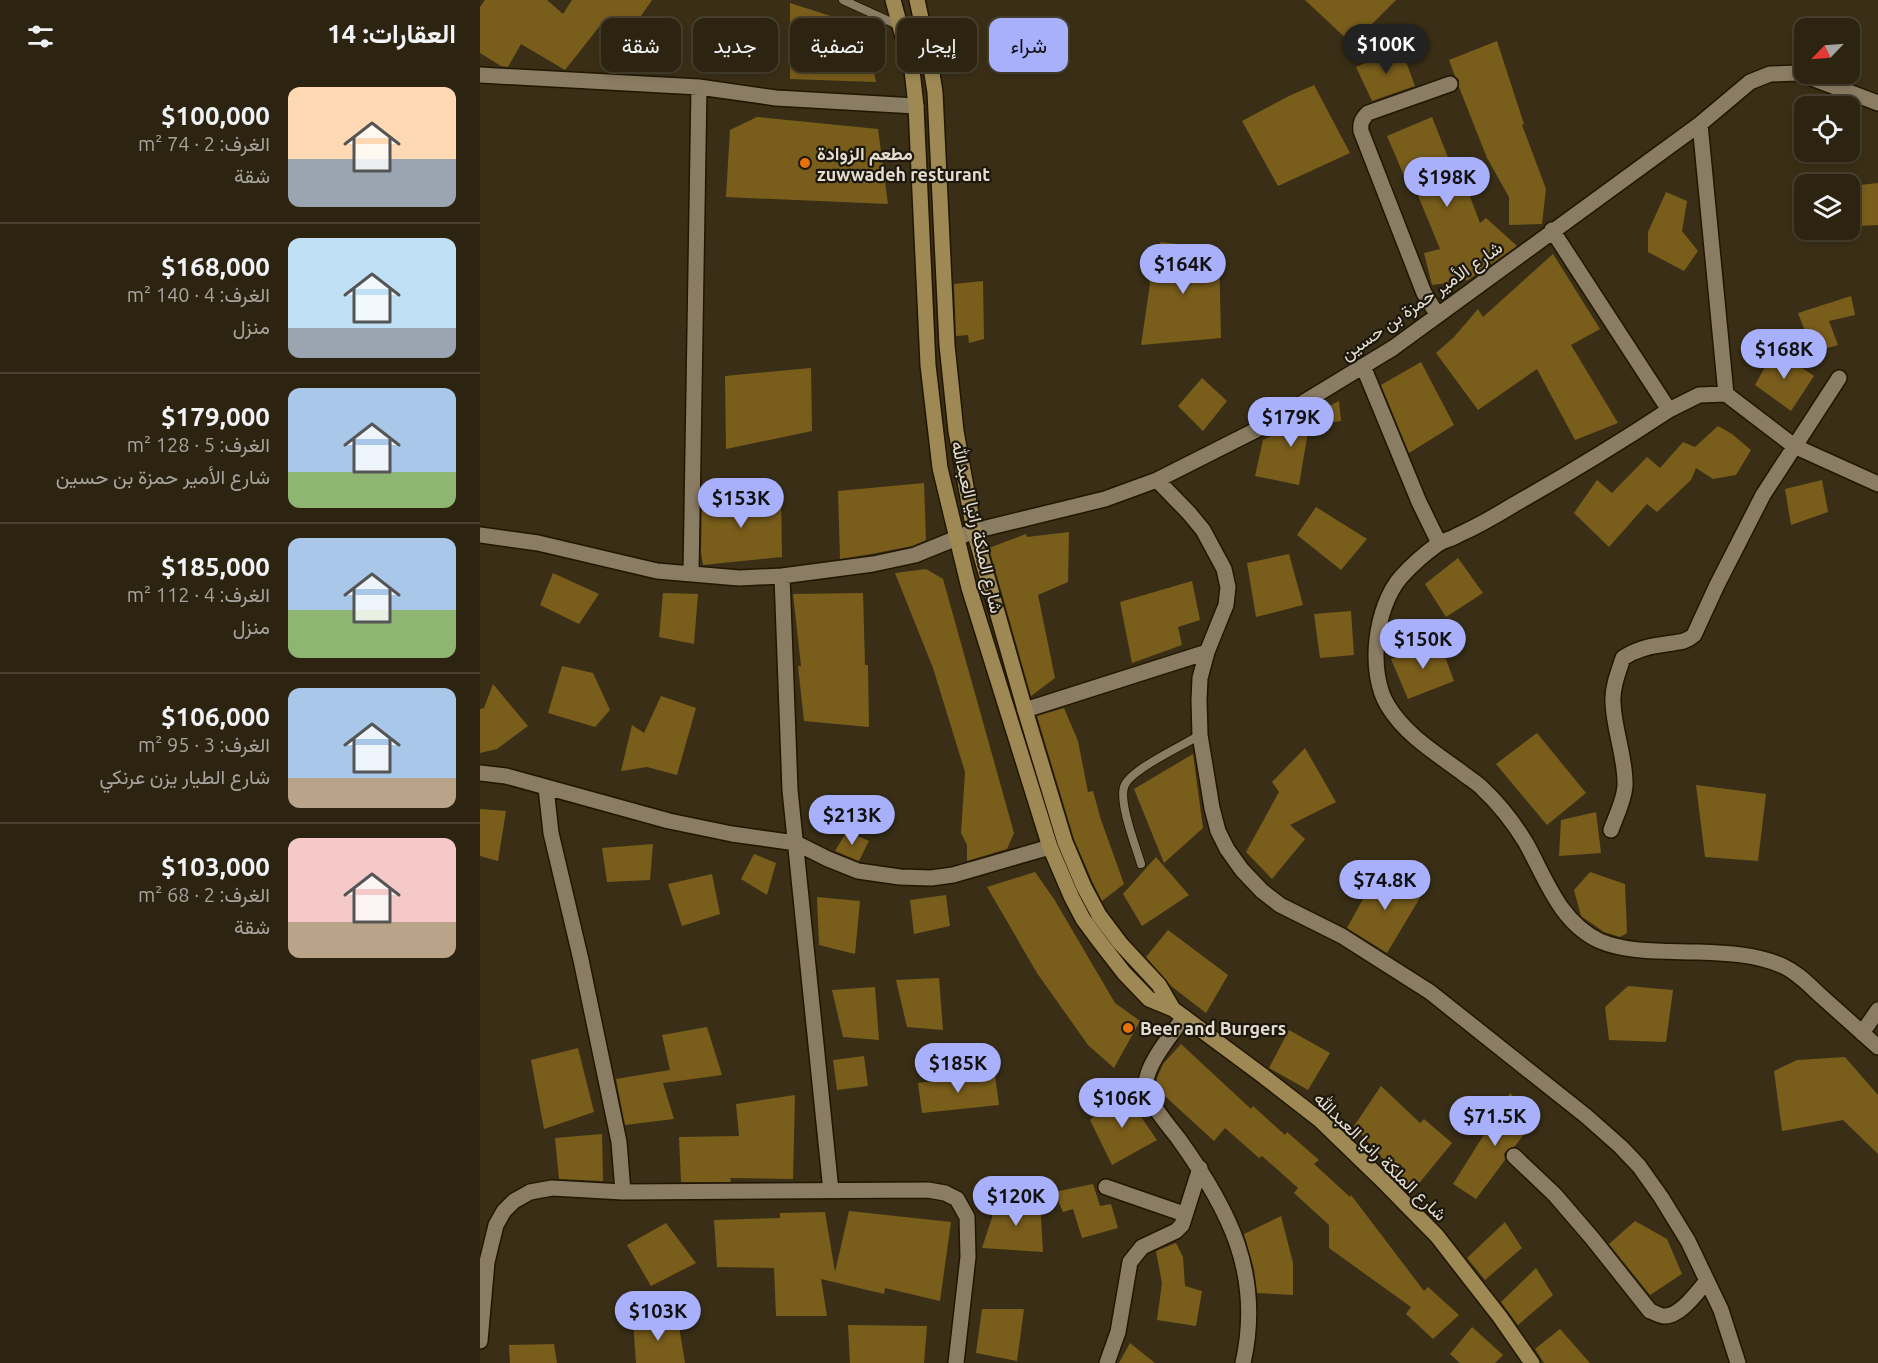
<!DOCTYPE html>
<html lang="ar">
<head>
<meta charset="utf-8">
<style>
	:root { --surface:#2c2310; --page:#382f1e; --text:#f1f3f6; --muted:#a6a49f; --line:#484030; --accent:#a8b0fc }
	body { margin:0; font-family:Ubuntu,Vazirmatn,sans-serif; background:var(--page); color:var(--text); direction:rtl; height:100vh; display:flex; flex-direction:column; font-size:22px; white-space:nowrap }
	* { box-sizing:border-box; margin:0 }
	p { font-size:20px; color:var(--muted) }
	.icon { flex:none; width:33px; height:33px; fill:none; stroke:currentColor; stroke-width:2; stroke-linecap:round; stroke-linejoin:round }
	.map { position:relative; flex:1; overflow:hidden; direction:ltr }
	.side { display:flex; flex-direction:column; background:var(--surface); width:480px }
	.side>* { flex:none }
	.guide { position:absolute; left:18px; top:18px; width:570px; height:54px; direction:rtl; display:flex; gap:12px }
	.needle { width:39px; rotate:245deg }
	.tools { position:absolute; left:1314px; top:18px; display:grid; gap:12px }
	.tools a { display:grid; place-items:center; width:66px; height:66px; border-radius:12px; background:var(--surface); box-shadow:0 3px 9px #0003,0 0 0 2px var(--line); font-size:30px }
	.price { position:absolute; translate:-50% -51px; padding:0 14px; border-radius:21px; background:var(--accent); color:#111; font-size:20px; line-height:39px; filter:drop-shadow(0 2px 3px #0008) }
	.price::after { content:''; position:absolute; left:50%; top:36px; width:18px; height:14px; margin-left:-9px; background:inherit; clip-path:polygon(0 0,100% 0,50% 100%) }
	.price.current { background:#222; color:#fff }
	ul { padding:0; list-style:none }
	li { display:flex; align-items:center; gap:18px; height:150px; padding:0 24px }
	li+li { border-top:2px solid var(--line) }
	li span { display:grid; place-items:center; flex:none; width:168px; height:120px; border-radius:12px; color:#555 }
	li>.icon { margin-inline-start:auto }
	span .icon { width:72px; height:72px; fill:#fffc; stroke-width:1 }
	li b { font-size:26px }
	h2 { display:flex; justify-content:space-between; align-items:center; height:72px; padding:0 24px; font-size:26px }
	.pill { padding:0 21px; border-radius:12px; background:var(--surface); box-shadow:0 3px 9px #0003,0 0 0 2px var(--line); font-size:21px; line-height:54px }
	.pill.current { background:var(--accent); color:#111 }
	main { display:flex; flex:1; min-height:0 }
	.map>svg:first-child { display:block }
</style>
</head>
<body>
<main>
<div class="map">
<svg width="1398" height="1363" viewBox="0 0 1398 1363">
	<rect width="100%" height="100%" fill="#3a2f16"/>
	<path fill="#795d1b" d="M5,0h62l16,14 9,-14h80l-27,39 -26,-12 -34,43 -44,-26 -13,23 -7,-1 -21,-13v-46z
		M825,0h91l-44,44z
		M310,3l75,24 11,55 -86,-3z
		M1017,41l27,83 -2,1 24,64 -4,35 -33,1v-28l-22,-39 -28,-71v-7l-4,-4 -6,-16z
		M921,48l14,38 -43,15 -16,-34z
		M834,85l36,68 -72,33 -36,-65 47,-25z
		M277,117l121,12 10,75 -162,-7 4,-67z
		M952,117l23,58 6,-2 19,50 6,-5 31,28 -49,34 -36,5 -8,-32 16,-4 -30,-73 -5,2 -18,-42z
		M1398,183v42l-20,1 -7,-40z
		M1186,192l21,9 -5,30 16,20 -14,20 -36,-19v-20z
		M681,242l58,7 2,89 -80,7 9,-61 -5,-23z
		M1073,254l47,75 -29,16 47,78 -43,17 -38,-71 -59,41 -42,-57 18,-16 24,-28 5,8z
		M503,281l1,58 -15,4 -1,-8 -12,1 -2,-52z
		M1371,296l4,19 -26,6 9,24 -25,7 -15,-39z
		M1295,349l39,27 -23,35 -36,-26z
		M941,362l33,63 -45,28 -28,-68z
		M331,368l1,63 -86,18 -1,-73z
		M722,378l25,23 -24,30 -25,-25z
		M859,401l2,20 -32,5 -10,59 -44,-9 8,-36z
		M1238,426l14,8 19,16 -15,25 -23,4 -17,-11 -5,12 -34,32 -10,-8 -38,43 -35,-34 23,-33 15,13 35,-36 13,11 23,-26 12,5z
		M1342,480l6,32 -37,13 -6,-36z
		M444,483l2,57 -14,6 -41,8 -31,5 -2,-68z
		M301,494l1,63 -79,8 -2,-13 1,-51z
		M836,507l51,32 -26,31 -44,-35z
		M589,532l-1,50 -30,13 17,83 -24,18 -42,-148 37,-14 1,3z
		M809,554l14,51 -47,12 -9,-54z
		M978,558l25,35 -37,24 -21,-33z
		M446,569l17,10 71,254 -7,16 -40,12v-16l-6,-12 4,-61 -32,-104 -38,-95z
		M73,573l46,21 -20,30 -39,-19z
		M712,581l8,39 -22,7 4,18 -50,18 -12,-61z
		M183,593l35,1 -4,50 -35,-7z
		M383,593l2,72h3l1,62 -65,-6 -6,-55h3l-8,-72z
		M871,611l3,44 -34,3 -6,-44z
		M960,643l14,38 -46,18 -17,-40z
		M82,666l31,7 17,37 -15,17 -47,-14z
		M13,684l35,42 -31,23 -17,4v-44l4,-1z
		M181,696l35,12 -19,67 -30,-8 -26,4 11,-46 12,8z
		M584,708l14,33 10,51 5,-1 8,29 23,64 -22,17 -9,-18 -19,-44 -37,-123z
		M1057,733l49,60 -39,32 -51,-61z
		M825,748l31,54 -46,23 15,14 -33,40 -26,-27 33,-60 -7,-10z
		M713,754l10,74 -39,35 -30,-74z
		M1216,785l70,9 -8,67 -53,-4z
		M0,809l26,2 -8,50 -18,-5z
		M1116,812l5,41 -42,3 2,-36z
		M367,831l22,10 -10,20 -24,-10z
		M173,844l-3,36 -43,2 -5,-34z
		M274,854l22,9 -9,32 -26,-16z
		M676,857l33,38 -47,31 -19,-32z
		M555,872l19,27 61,104 25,18 -26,47 -26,-23 -51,-72 -50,-86z
		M898,872l46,19 -37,62 -40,-25z
		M1110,872l35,12 2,49 -7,4 -16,-5 -23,-16 -7,-26z
		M232,874l8,40 -38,12 -14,-42z
		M466,895l4,31 -36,8 -4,-34z
		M337,897l43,4 -5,53 -36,-9z
		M688,930l60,45 -22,38 -35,-27 -25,-29z
		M459,978l4,52 -36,-3 -11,-47z
		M1148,986l45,4 -7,52 -57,-2 -4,-33z
		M395,987l4,53 -36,-3 -11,-47z
		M227,1027l15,48 -59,8 11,36 -49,6 -9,-46 54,-9 -8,-35z
		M809,1030l41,23 -22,37 -39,-22z
		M701,1044l70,65 2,-3 32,29 2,-3 32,28 -5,4 36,33 1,-2 73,96 4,-4 31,28 -26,24 -27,-25 5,-7 -82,-59v-23l-35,-32 4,-5 -36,-32 -3,2 -34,-30 -11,13 -58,-53 1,-10 6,-14z
		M98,1048l16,64 -50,17 -13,-69z
		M384,1056l4,30 -31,4 -4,-30z
		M1365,1057l33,38v59l-35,-34 -61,11 -8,-60 23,-11z
		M515,1075l4,30 -77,8 -4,-30 31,-4v2z
		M901,1086l39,37 4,-4 28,24 -40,49 -58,-66z
		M643,1091l34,49 -45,25 -22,-45z
		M1030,1093l26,26 -21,27 -8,4 -3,4 1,6 -29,39 -23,-15z
		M315,1095l-2,84 -63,-1 1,4h-50l-2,-45 60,-1 -3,-32z
		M122,1134l1,47 -44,-2 -4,-41z
		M613,1184l7,22 11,-2 7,24 -36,10 -9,-29 -10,3 -9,-20z
		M560,1199l3,53 -61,-4 15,-46z
		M369,1211l102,11 -11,79 -55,-13 -1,6 -63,-15 6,37h-51l-2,-48 -57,-1 -3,-47 66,-2v-5l45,-1 10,60z
		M801,1216l12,47v32l-36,-2 -3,-24 -10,-35z
		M1155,1221l32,18 15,35 -32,21 -41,-51z
		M1025,1222l17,26 -37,32 -18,-22z
		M186,1223l30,40 -45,23 -24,-41z
		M696,1243l7,14 2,29 17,5 -6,35 -39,-6 5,-37 -6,-32z
		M1056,1268l17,27 -35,30 -17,-23z
		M502,1309h42l-7,52 -41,-8z
		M198,1320l7,43h-49l-3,-42z
		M368,1325l79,1 -3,37h-74z
		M992,1327l31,28 -8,8h-35l-10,-9z
		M1080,1329l30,34h-46l-9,-14z
		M650,1343l25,20h-36z
		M74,1344l3,19h-47l-1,-18z"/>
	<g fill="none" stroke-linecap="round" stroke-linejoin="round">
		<defs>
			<path id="service" d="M363,0l57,26
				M661,864c-5,-17 -22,-60 -17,-77 5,-17 60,-42 76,-52"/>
			<path id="minor" d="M0,75l219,12 77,11 140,8
				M1220,124l26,270
				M1072,230l117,180 30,-15 27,-1 68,52 84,38
				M957,314l-13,-21 -63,-162c-1,-8 1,-12 7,-18l82,-29
				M883,366l56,136 20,41
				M1189,410c-50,33 -101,64 -154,94 -18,11 -37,22 -57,31 -6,4 -14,5 -20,9 -11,8 -28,23 -37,33 -26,30 -34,95 -13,129 17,28 46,46 72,65 7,6 16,11 22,17 17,16 32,35 44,55 20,36 34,80 74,98 28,12 67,10 97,11 29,1 59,2 86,14 15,7 26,19 38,30 19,17 38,34 57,51
				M677,480l32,33 14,17 21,39 4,18 -2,18 -19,47 -7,26 -1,22 1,35 12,73 6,23 9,18 15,21 20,21 18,14 62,31 88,56 156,124 35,31 18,19 22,31 27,44 33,69 17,53
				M0,535l58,8 119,28 82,7 43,-2 91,-12 42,-9 59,-24 131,-32 52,-19 111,-56 125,-76 307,-224 50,-42 20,-8 28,-1 80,30
				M211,574l8,-487
				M302,576l8,214 41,401
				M545,710l182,-58
				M0,773l26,3 163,45 63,13 64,9 32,16 30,12 42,6 31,1 22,-3 97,-28
				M66,788l5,45 30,127 38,182 4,50
				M1131,830c5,-14 13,-29 14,-44 1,-28 -11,-55 -12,-83 -1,-15 5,-30 10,-45 13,-9 27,-12 43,-14 12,-2 19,-1 28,-9l23,-50 46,-90 76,-117
				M704,1017c-11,16 -38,47 -38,67 0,16 22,41 32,54 51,71 85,136 65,225
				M1382,1033l16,-23
				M1034,1156l41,39 37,43 58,73c4,1 10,5 14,5 16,1 33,-24 42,-34
				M626,1187l78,27
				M0,1341l7,-79 9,-37 8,-14 10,-10 16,-9 22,-4 71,4 305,-2 17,3 12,6 10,18 1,40 -12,106
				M627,1363l11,-31 12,-70 12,-15 34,-16 6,-6 18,-57"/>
			<path id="secondary" d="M413,0l19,70 4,36 12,259 12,103 29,120 81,259 21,49 12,23 17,23 24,31 25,26 24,10 89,66 58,45 60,58 57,58 63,81 32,46
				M437,0l12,55 6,37 12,253 9,86 18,100 51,179 40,132 19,45 15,28 21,28 39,42 14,24"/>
		</defs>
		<use href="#service" stroke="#211601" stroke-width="10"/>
		<use href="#minor" stroke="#211601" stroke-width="18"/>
		<use href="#secondary" stroke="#211601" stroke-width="18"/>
		<use href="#service" stroke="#8b7d63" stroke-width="8"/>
		<use href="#minor" stroke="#8b7d63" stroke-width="15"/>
		<use href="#secondary" stroke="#9e8954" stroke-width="15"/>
	</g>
	<g fill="#e8710a" stroke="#1d180d" stroke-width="2">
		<circle cx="325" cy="163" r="6"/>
		<circle cx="648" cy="1028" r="6"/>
	</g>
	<g text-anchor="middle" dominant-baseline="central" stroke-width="4.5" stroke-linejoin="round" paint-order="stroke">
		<g font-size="18" font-weight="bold" fill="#e5ddcf" stroke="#1d180d" text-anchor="start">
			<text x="337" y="153">مطعم الزوادة<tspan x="337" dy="21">zuwwadeh resturant</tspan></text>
			<text x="660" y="1028">Beer and Burgers</text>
		</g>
		<g font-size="18" fill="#e5ddcf" stroke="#1d180d">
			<text transform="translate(941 300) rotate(-35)">شارع الأمير حمزة بن حسين</text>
			<text transform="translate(498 527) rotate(77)">شارع الملكة رانيا العبدالله</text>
			<text transform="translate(901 1156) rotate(44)">شارع الملكة رانيا العبدالله</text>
		</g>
	</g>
</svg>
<div class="tools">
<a><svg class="needle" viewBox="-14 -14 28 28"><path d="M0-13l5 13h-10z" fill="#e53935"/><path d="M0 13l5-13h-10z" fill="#a6a49f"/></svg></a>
<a><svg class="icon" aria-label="locate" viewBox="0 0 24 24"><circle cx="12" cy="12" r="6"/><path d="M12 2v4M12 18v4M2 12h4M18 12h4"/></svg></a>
<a><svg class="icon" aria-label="layers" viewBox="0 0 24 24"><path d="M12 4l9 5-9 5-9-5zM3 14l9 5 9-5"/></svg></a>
</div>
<b class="price current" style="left:906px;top:75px">$100K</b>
<b class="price" style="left:967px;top:208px">$198K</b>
<b class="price" style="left:703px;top:295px">$164K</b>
<b class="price" style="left:1304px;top:380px">$168K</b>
<b class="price" style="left:811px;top:448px">$179K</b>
<b class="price" style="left:261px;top:529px">$153K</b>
<b class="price" style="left:943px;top:670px">$150K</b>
<b class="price" style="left:372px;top:846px">$213K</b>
<b class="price" style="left:905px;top:911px">$74.8K</b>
<b class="price" style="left:478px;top:1094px">$185K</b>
<b class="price" style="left:642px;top:1129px">$106K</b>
<b class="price" style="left:1015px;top:1147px">$71.5K</b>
<b class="price" style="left:536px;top:1227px">$120K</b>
<b class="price" style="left:178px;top:1342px">$103K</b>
<div class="guide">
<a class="pill current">شراء</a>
<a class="pill">إيجار</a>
<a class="pill">تصفية</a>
<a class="pill">جديد</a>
<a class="pill">شقة</a>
</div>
</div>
<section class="side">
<h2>العقارات: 14<svg class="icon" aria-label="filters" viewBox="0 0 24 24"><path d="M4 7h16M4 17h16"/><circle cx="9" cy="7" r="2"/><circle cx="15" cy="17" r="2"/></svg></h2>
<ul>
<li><span style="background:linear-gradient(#ffd9b3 60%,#9aa5b1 0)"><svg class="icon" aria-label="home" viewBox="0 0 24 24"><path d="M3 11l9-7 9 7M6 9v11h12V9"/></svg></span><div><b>$100,000</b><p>الغرف: 2 · 74 m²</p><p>شقة</p></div></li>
<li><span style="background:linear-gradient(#bfe0f5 75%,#9aa5b1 0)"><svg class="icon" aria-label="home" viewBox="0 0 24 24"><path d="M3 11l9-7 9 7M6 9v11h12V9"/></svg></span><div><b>$168,000</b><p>الغرف: 4 · 140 m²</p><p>منزل</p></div></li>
<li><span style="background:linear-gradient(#a9c7e8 70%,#8fb573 0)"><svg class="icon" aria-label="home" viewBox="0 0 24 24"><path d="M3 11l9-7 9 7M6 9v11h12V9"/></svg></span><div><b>$179,000</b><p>الغرف: 5 · 128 m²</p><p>شارع الأمير حمزة بن حسين</p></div></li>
<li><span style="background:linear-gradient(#a9c7e8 60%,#8fb573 0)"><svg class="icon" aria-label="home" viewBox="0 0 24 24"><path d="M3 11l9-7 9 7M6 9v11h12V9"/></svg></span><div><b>$185,000</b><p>الغرف: 4 · 112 m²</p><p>منزل</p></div></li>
<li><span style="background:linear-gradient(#a9c7e8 75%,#b9a48a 0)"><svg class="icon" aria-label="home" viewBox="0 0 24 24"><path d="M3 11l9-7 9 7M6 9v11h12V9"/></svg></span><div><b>$106,000</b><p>الغرف: 3 · 95 m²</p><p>شارع الطيار يزن عرنكي</p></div></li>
<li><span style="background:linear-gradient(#f6c9c9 70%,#b9a48a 0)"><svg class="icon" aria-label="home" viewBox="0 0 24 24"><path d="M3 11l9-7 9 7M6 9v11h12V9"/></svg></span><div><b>$103,000</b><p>الغرف: 2 · 68 m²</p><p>شقة</p></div></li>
</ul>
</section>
</main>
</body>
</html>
